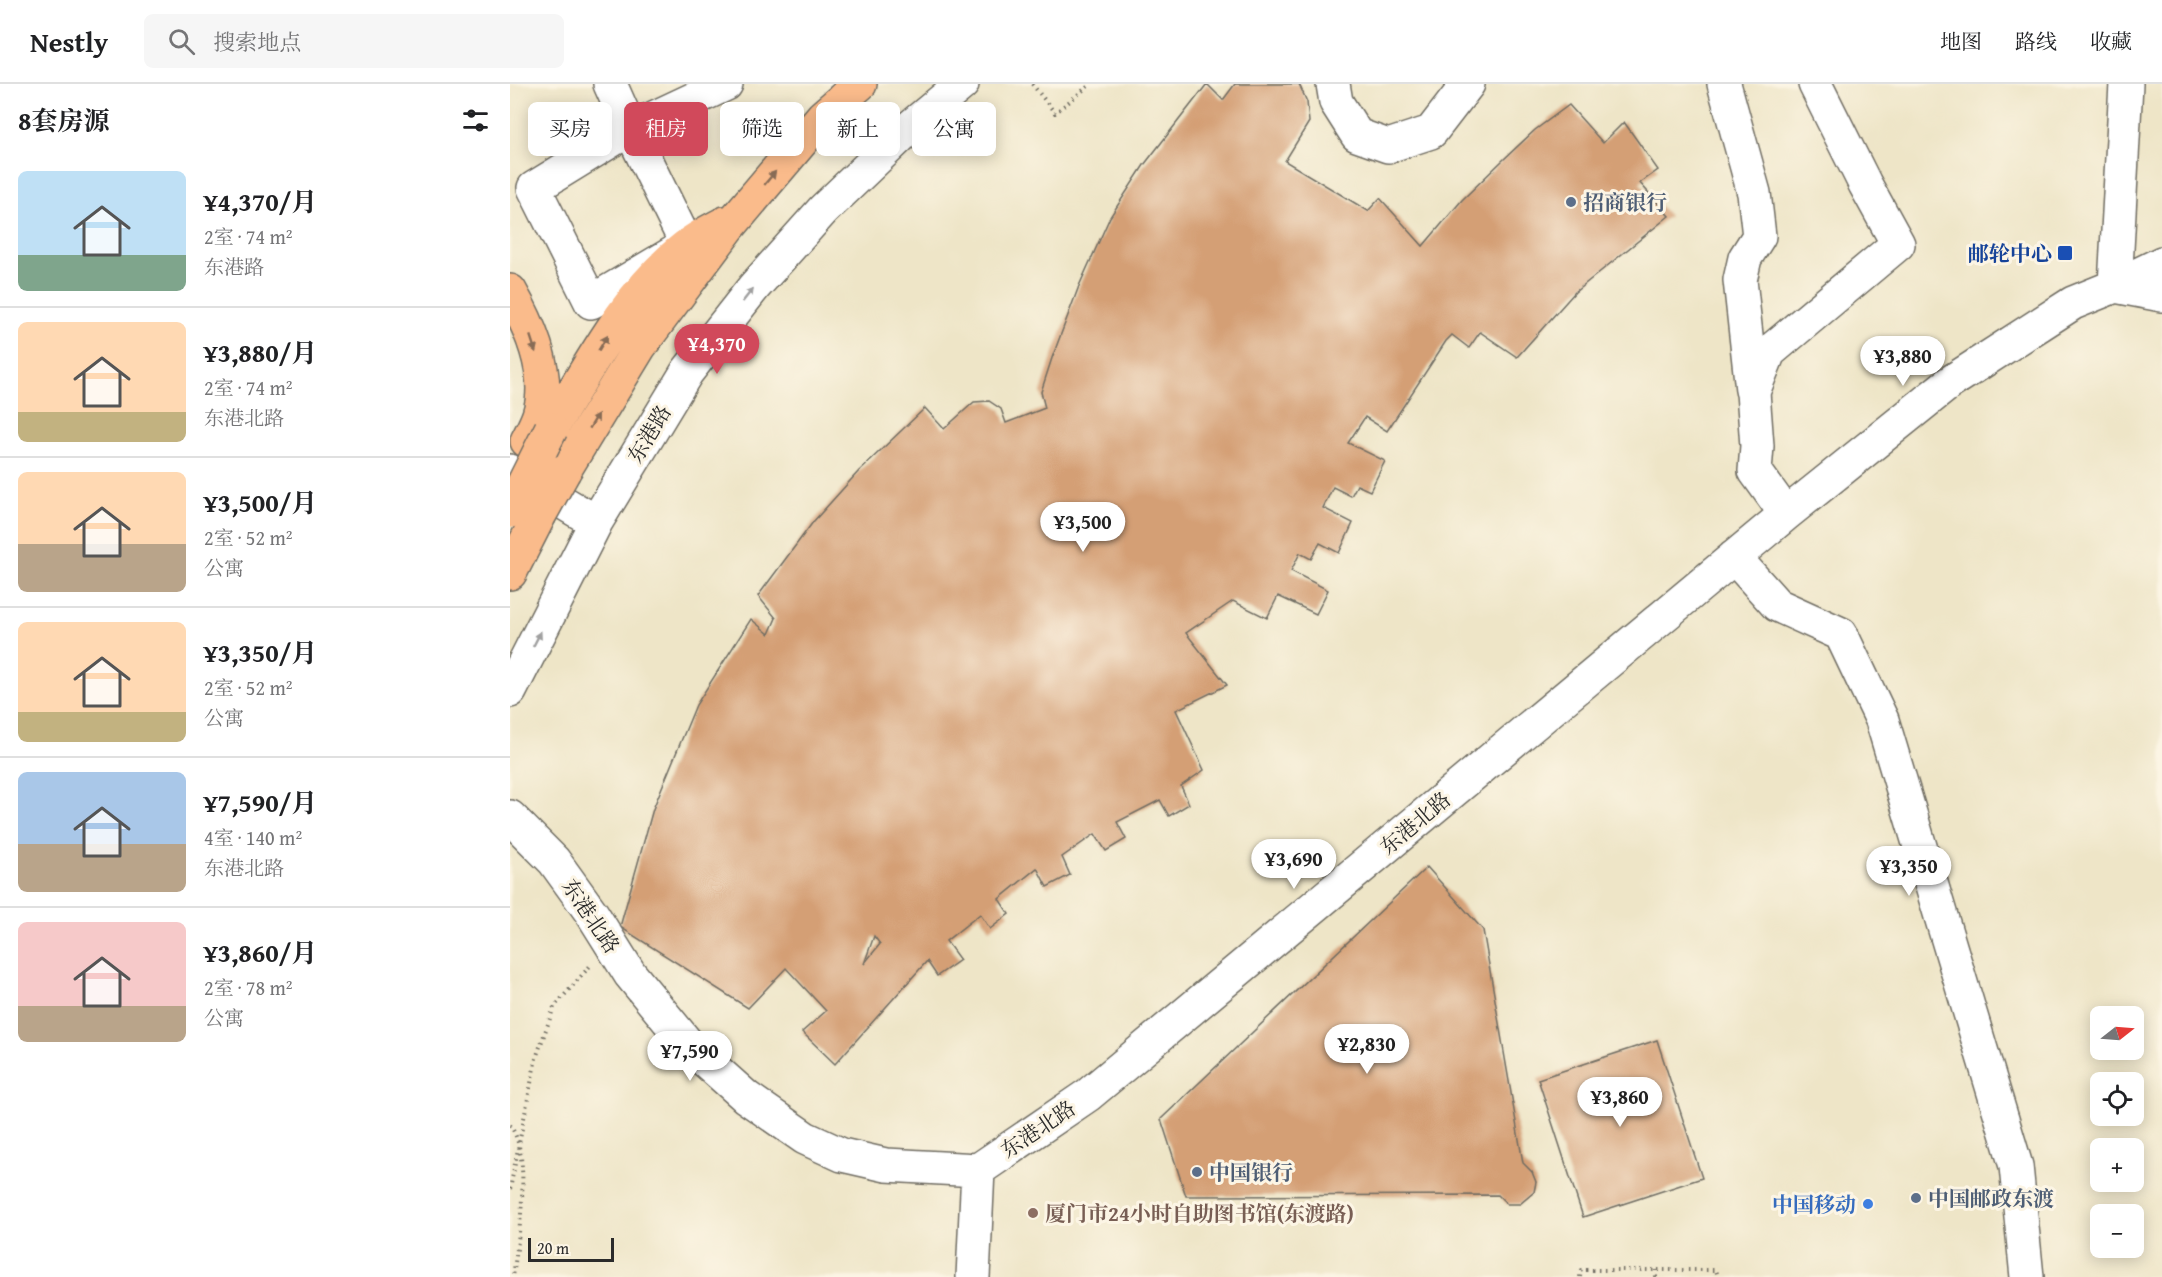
<!DOCTYPE html>
<html lang="zh">
<head>
<meta charset="utf-8">
<style>
	:root { --surface:#fff; --page:#f6f6f6; --text:#202124; --muted:#757577; --line:#e0e0e0; --accent:#d1495b }
	body { margin:0; font-family:"Gentium Book Plus","Noto Serif SC",serif; background:var(--page); color:var(--text); height:100vh; display:flex; flex-direction:column; font-size:22px; white-space:nowrap }
	* { box-sizing:border-box; margin:0 }
	p { font-size:20px; color:var(--muted) }
	.icon { flex:none; width:33px; height:33px; fill:none; stroke:currentColor; stroke-width:2; stroke-linecap:round; stroke-linejoin:round }
	.map { position:relative; flex:1; overflow:hidden }
	.details { display:flex; flex-direction:column; background:var(--surface); width:510px }
	.details>* { flex:none }
	.hud { position:absolute; left:18px; top:18px; width:570px; height:54px; display:flex; gap:12px }
	.needle { width:39px; rotate:73deg }
	.buttons { position:absolute; left:1580px; top:922px; display:grid; gap:12px }
	.buttons a { display:grid; place-items:center; width:54px; height:54px; border-radius:9px; background:var(--surface); box-shadow:0 3px 15px #0003; font-size:30px }
	.scale { position:absolute; left:18px; bottom:15px; width:86px; box-sizing:border-box; padding-left:6px; border:3px solid #2b2b2b; border-top:0; font-size:16px; line-height:21px; white-space:nowrap; color:#2b2b2b; -webkit-text-stroke:4px #fcf5e5; paint-order:stroke }
	.price { position:absolute; translate:-50% -51px; padding:0 14px; border-radius:21px; background:#fff; color:#222; font-size:20px; line-height:39px; filter:drop-shadow(0 2px 3px #0008) }
	.price::after { content:''; position:absolute; left:50%; top:36px; width:18px; height:14px; margin-left:-9px; background:inherit; clip-path:polygon(0 0,100% 0,50% 100%) }
	.price.active { background:var(--accent); color:#fff }
	ul { padding:0; list-style:none }
	li { display:flex; align-items:center; gap:18px; height:150px; padding:0 18px }
	li+li { border-top:2px solid var(--line) }
	li span { display:grid; place-items:center; flex:none; width:168px; height:120px; border-radius:9px; color:#555 }
	li>.icon { margin-inline-start:auto }
	span .icon { width:72px; height:72px; fill:#fffc; stroke-width:1 }
	li b { font-size:26px }
	h2 { display:flex; justify-content:space-between; align-items:center; height:72px; padding:0 18px; font-size:26px }
	.tag { padding:0 21px; border-radius:9px; background:var(--surface); box-shadow:0 3px 15px #0003; font-size:21px; line-height:54px }
	.tag.active { background:var(--accent); color:#fff }
	header { display:flex; align-items:center; gap:36px; box-sizing:border-box; height:84px; padding:0 30px; background:var(--surface); border-bottom:2px solid var(--line) }
	header strong { font-size:28px }
	nav { display:flex; gap:33px; margin-inline-start:auto; font-size:21px }
	.search { width:420px; height:54px; background:var(--page); display:flex; align-items:center; gap:15px; box-sizing:border-box; padding:0 21px; border-radius:9px; color:var(--muted); font-size:22px }
	main { display:flex; flex:1; min-height:0 }
	.map>svg:first-child { display:block }
</style>
</head>
<body>
<header>
<strong>Nestly</strong>
<div class="search"><svg class="icon" aria-label="search" viewBox="0 0 24 24"><circle cx="10" cy="10" r="6"/><path d="M15 15l6 6"/></svg>搜索地点</div>
<nav><a>地图</a><a>路线</a><a>收藏</a></nav>
</header>
<main>
<section class="details">
<h2>8套房源<svg class="icon" aria-label="filters" viewBox="0 0 24 24"><path d="M4 7h16M4 17h16"/><circle cx="9" cy="7" r="2"/><circle cx="15" cy="17" r="2"/></svg></h2>
<ul>
<li><span style="background:linear-gradient(#bfe0f5 70%,#7fa58c 0)"><svg class="icon" aria-label="home" viewBox="0 0 24 24"><path d="M3 11l9-7 9 7M6 9v11h12V9"/></svg></span><div><b>¥4,370/月</b><p>2室 · 74 m²</p><p>东港路</p></div></li>
<li><span style="background:linear-gradient(#ffd9b3 75%,#c2b280 0)"><svg class="icon" aria-label="home" viewBox="0 0 24 24"><path d="M3 11l9-7 9 7M6 9v11h12V9"/></svg></span><div><b>¥3,880/月</b><p>2室 · 74 m²</p><p>东港北路</p></div></li>
<li><span style="background:linear-gradient(#ffd9b3 60%,#b9a48a 0)"><svg class="icon" aria-label="home" viewBox="0 0 24 24"><path d="M3 11l9-7 9 7M6 9v11h12V9"/></svg></span><div><b>¥3,500/月</b><p>2室 · 52 m²</p><p>公寓</p></div></li>
<li><span style="background:linear-gradient(#ffd9b3 75%,#c2b280 0)"><svg class="icon" aria-label="home" viewBox="0 0 24 24"><path d="M3 11l9-7 9 7M6 9v11h12V9"/></svg></span><div><b>¥3,350/月</b><p>2室 · 52 m²</p><p>公寓</p></div></li>
<li><span style="background:linear-gradient(#a9c7e8 60%,#b9a48a 0)"><svg class="icon" aria-label="home" viewBox="0 0 24 24"><path d="M3 11l9-7 9 7M6 9v11h12V9"/></svg></span><div><b>¥7,590/月</b><p>4室 · 140 m²</p><p>东港北路</p></div></li>
<li><span style="background:linear-gradient(#f6c9c9 70%,#b9a48a 0)"><svg class="icon" aria-label="home" viewBox="0 0 24 24"><path d="M3 11l9-7 9 7M6 9v11h12V9"/></svg></span><div><b>¥3,860/月</b><p>2室 · 78 m²</p><p>公寓</p></div></li>
</ul>
</section>
<div class="map">
<svg width="1652" height="1193" viewBox="0 0 1652 1193">
	<rect width="100%" height="100%" fill="#fcf5e5"/>
	<filter id="ink" filterUnits="userSpaceOnUse"><feTurbulence type="fractalNoise" baseFrequency=".0167" numOctaves="2"/><feDisplacementMap in="SourceGraphic" scale="12" xChannelSelector="R" yChannelSelector="G"/><feConvolveMatrix kernelMatrix="1 2 1 2 8 2 1 2 1" color-interpolation-filters="sRGB"/></filter>
	<filter id="wash" filterUnits="userSpaceOnUse"><feTurbulence type="fractalNoise" baseFrequency=".008" numOctaves="4" result="noise"/><feDisplacementMap in="SourceGraphic" scale="24" xChannelSelector="R" yChannelSelector="G"/><feGaussianBlur stdDeviation="1.35" result="paint"/><feColorMatrix in="noise" values="0 0 0 0 0 0 0 0 0 0 0 0 0 0 0 0 0 1.4 0 .05"/><feComposite in="paint" operator="in"/></filter>
	<g filter="url(#wash)">
		<rect width="100%" height="100%" fill="#eee5c7"/>
		<g id="blocks">
			<path fill="#d49f74" fill-rule="evenodd" d="M697,0l16,16 12,-16h64l8,18 2,20 -24,39 83,50 12,-13 43,48 39,-46 41,-40 32,-30 34,-25 34,38 21,-21 34,48 -18,13 29,33 -94,76 -58,65 -37,-25 -11,16 -17,-13 -6,6 -59,90 -22,-14 -17,26 37,18 -15,30 -13,-6 -6,11 -18,-9 -10,21 30,15 -14,30 -19,-10 -9,16 -11,-6 -9,18 37,19 -12,24 -38,-18 -11,22 -34,-17 -47,32 41,52 -51,25 28,60 -23,16 8,18 -20,12 -9,-16 -43,22 9,17 -20,12 -11,-17 -33,23 8,18 -23,12 -10,-19 -38,31 10,15 -19,15 -10,-15 -34,27 14,19 -23,16 -10,-15 -92,103 -33,-32 24,-21 -40,-43 -38,40 -128,-81 33,-118 43,-104 55,-86 18,15 7,-16 -18,-22 55,-74 46,-51 66,-63 19,21 30,-27 15,-1 12,8 5,14 39,-15 -4,-16 11,-34 27,-72 31,-69 34,-52zM364,852l6,8 -16,20z
				M917,783l56,63 40,233 9,9 4,10 -2,10 -14,12h-13l-9,-9 -312,1 -25,-77z
				M1147,956l45,138 -119,39 -45,-138z"/>
		</g>
	</g>
	<g filter="url(#ink)">
		<use href="#blocks" fill-opacity="0" stroke="#6f6c62" stroke-width="1.5"/>
		<g fill="none" stroke-linecap="round" stroke-linejoin="round">
			<defs>
				<path id="minor" d="M100,0l20,45 57,116 -96,57 -57,-114 96,-59 96,-45
					M823,0l3,18 21,33 31,11 43,-14 37,-48
					M1214,0l30,109 5,43 -14,22 -5,22 12,110
					M1605,202l11,-202
					M1605,202l47,9
					M0,387l86,51
					M1276,430l-31,-43 2,-25 -4,-54 16,-40 129,-108 -33,-60 -50,-100
					M1224,473l43,48 64,29 41,86 134,446 11,111
					M0,607l86,-169 91,-150 67,-85 69,-77 86,-82 53,-44
					M0,733l44,44 39,54 37,59 61,74 55,49 59,41 37,17 44,10 92,5
					M463,1193l5,-107 110,-75 698,-581 163,-131 124,-80 42,-17 47,-23"/>
				<path id="major" d="M0,207c20,35 42,84 29,124 -3,9 -8,18 -12,26
					M41,345c39,-64 75,-135 134,-182 12,-10 27,-17 40,-24
					M54,387l76,-125 89,-119 94,-111 37,-32
					M0,489l29,-57"/>
			</defs>
			<use href="#minor" stroke="#6f6c62" stroke-width="36"/>
			<use href="#major" stroke="#6f6c62" stroke-width="36"/>
			<path stroke="#6f6c62" stroke-width="4" stroke-dasharray="1.5 4.5" stroke-linecap="butt" d="M522,0l23,29 36,-29
				M0,1105l26,-131 18,-51 36,-41
				M1070,1193l1,-7h135l2,7
				M1146,1193v-7"/>
			<use href="#minor" stroke="#fff" stroke-width="33"/>
			<use href="#major" stroke="#fabb8b" stroke-width="33"/>
			<defs>
				<path id="major-bridge" d="M0,427l41,-82
					M29,432l25,-45"/>
			</defs>
			<use href="#major-bridge" stroke="#6f6c62" stroke-width="36" stroke-linecap="butt"/>
			<path stroke="#6f6c62" stroke-width="4" stroke-dasharray="1.5 4.5" stroke-linecap="butt" d="M0,1041c23,32 8,114 3,152"/>
			<use href="#major-bridge" stroke="#fabb8b" stroke-width="33"/>
		</g>
		<defs><path id="oneway-solid" d="M-6-.8H1V-3.2L6.5 0L1 3.2V.8H-6Z" transform="scale(1.5)"/></defs>
		<g fill="#886c56">
			<use href="#oneway-solid" transform="translate(260 94) rotate(-50)"/>
			<use href="#oneway-solid" transform="translate(93 259) rotate(-59)"/>
			<use href="#oneway-solid" transform="translate(23 260) rotate(72)"/>
			<use href="#oneway-solid" transform="translate(84 337) rotate(-59)"/>
		</g>
		<g fill="#a0a0a0">
			<use href="#oneway-solid" transform="translate(238 211) rotate(-52)"/>
			<use href="#oneway-solid" transform="translate(27 555) rotate(-63)"/>
		</g>
	</g>
	<g fill="#5c6f8a" stroke="#fcf5e5" stroke-width="2">
		<circle cx="1061" cy="118" r="6"/>
		<circle cx="687" cy="1088" r="6"/>
		<circle cx="1406" cy="1114" r="6"/>
	</g>
	<rect fill="#1a4fb4" stroke="#fcf5e5" stroke-width="2" x="1547" y="161" width="16" height="16" rx="3"/>
	<circle fill="#3f7fe0" stroke="#fcf5e5" stroke-width="2" cx="1358" cy="1120" r="6"/>
	<circle fill="#8d6e63" stroke="#fcf5e5" stroke-width="2" cx="523" cy="1129" r="6"/>
	<g text-anchor="middle" dominant-baseline="central" stroke-width="6" stroke-linejoin="round" paint-order="stroke">
		<g font-size="21" font-weight="bold" fill="#4e5e75" stroke="#fcf5e5" text-anchor="start">
			<text x="1073" y="118">招商银行</text>
			<text x="699" y="1088">中国银行</text>
			<text x="1418" y="1114">中国邮政东渡</text>
		</g>
		<g font-size="21" font-weight="bold" fill="#164399" stroke="#fcf5e5" text-anchor="end">
			<text x="1542" y="169">邮轮中心</text>
		</g>
		<g font-size="21" fill="#2b2b2b" stroke="#fcf5e5">
			<text transform="translate(139 350) rotate(-59)">东港路</text>
			<text transform="translate(905 739) rotate(-40)">东港北路</text>
			<text transform="translate(81 832) rotate(56)">东港北路</text>
			<text transform="translate(528 1045) rotate(-34)">东港北路</text>
		</g>
		<g font-size="21" font-weight="bold" fill="#366cbe" stroke="#fcf5e5" text-anchor="end">
			<text x="1346" y="1120">中国移动</text>
		</g>
		<g font-size="21" font-weight="bold" fill="#785e54" stroke="#fcf5e5" text-anchor="start">
			<text x="535" y="1129">厦门市24小时自助图书馆(东渡路)</text>
		</g>
	</g>
</svg>
<div class="buttons">
<a><svg class="needle" viewBox="-14 -14 28 28"><path d="M0-13l5 13h-10z" fill="#e53935"/><path d="M0 13l5-13h-10z" fill="#757577"/></svg></a>
<a><svg class="icon" aria-label="locate" viewBox="0 0 24 24"><circle cx="12" cy="12" r="6"/><path d="M12 2v4M12 18v4M2 12h4M18 12h4"/></svg></a>
<a>+</a>
<a>−</a>
</div>
<div class="scale">20 m</div>
<b class="price active" style="left:207px;top:291px">¥4,370</b>
<b class="price" style="left:1393px;top:303px">¥3,880</b>
<b class="price" style="left:573px;top:469px">¥3,500</b>
<b class="price" style="left:784px;top:806px">¥3,690</b>
<b class="price" style="left:1399px;top:813px">¥3,350</b>
<b class="price" style="left:857px;top:991px">¥2,830</b>
<b class="price" style="left:180px;top:998px">¥7,590</b>
<b class="price" style="left:1110px;top:1044px">¥3,860</b>
<div class="hud">
<a class="tag">买房</a>
<a class="tag active">租房</a>
<a class="tag">筛选</a>
<a class="tag">新上</a>
<a class="tag">公寓</a>
</div>
</div>
</main>
</body>
</html>
